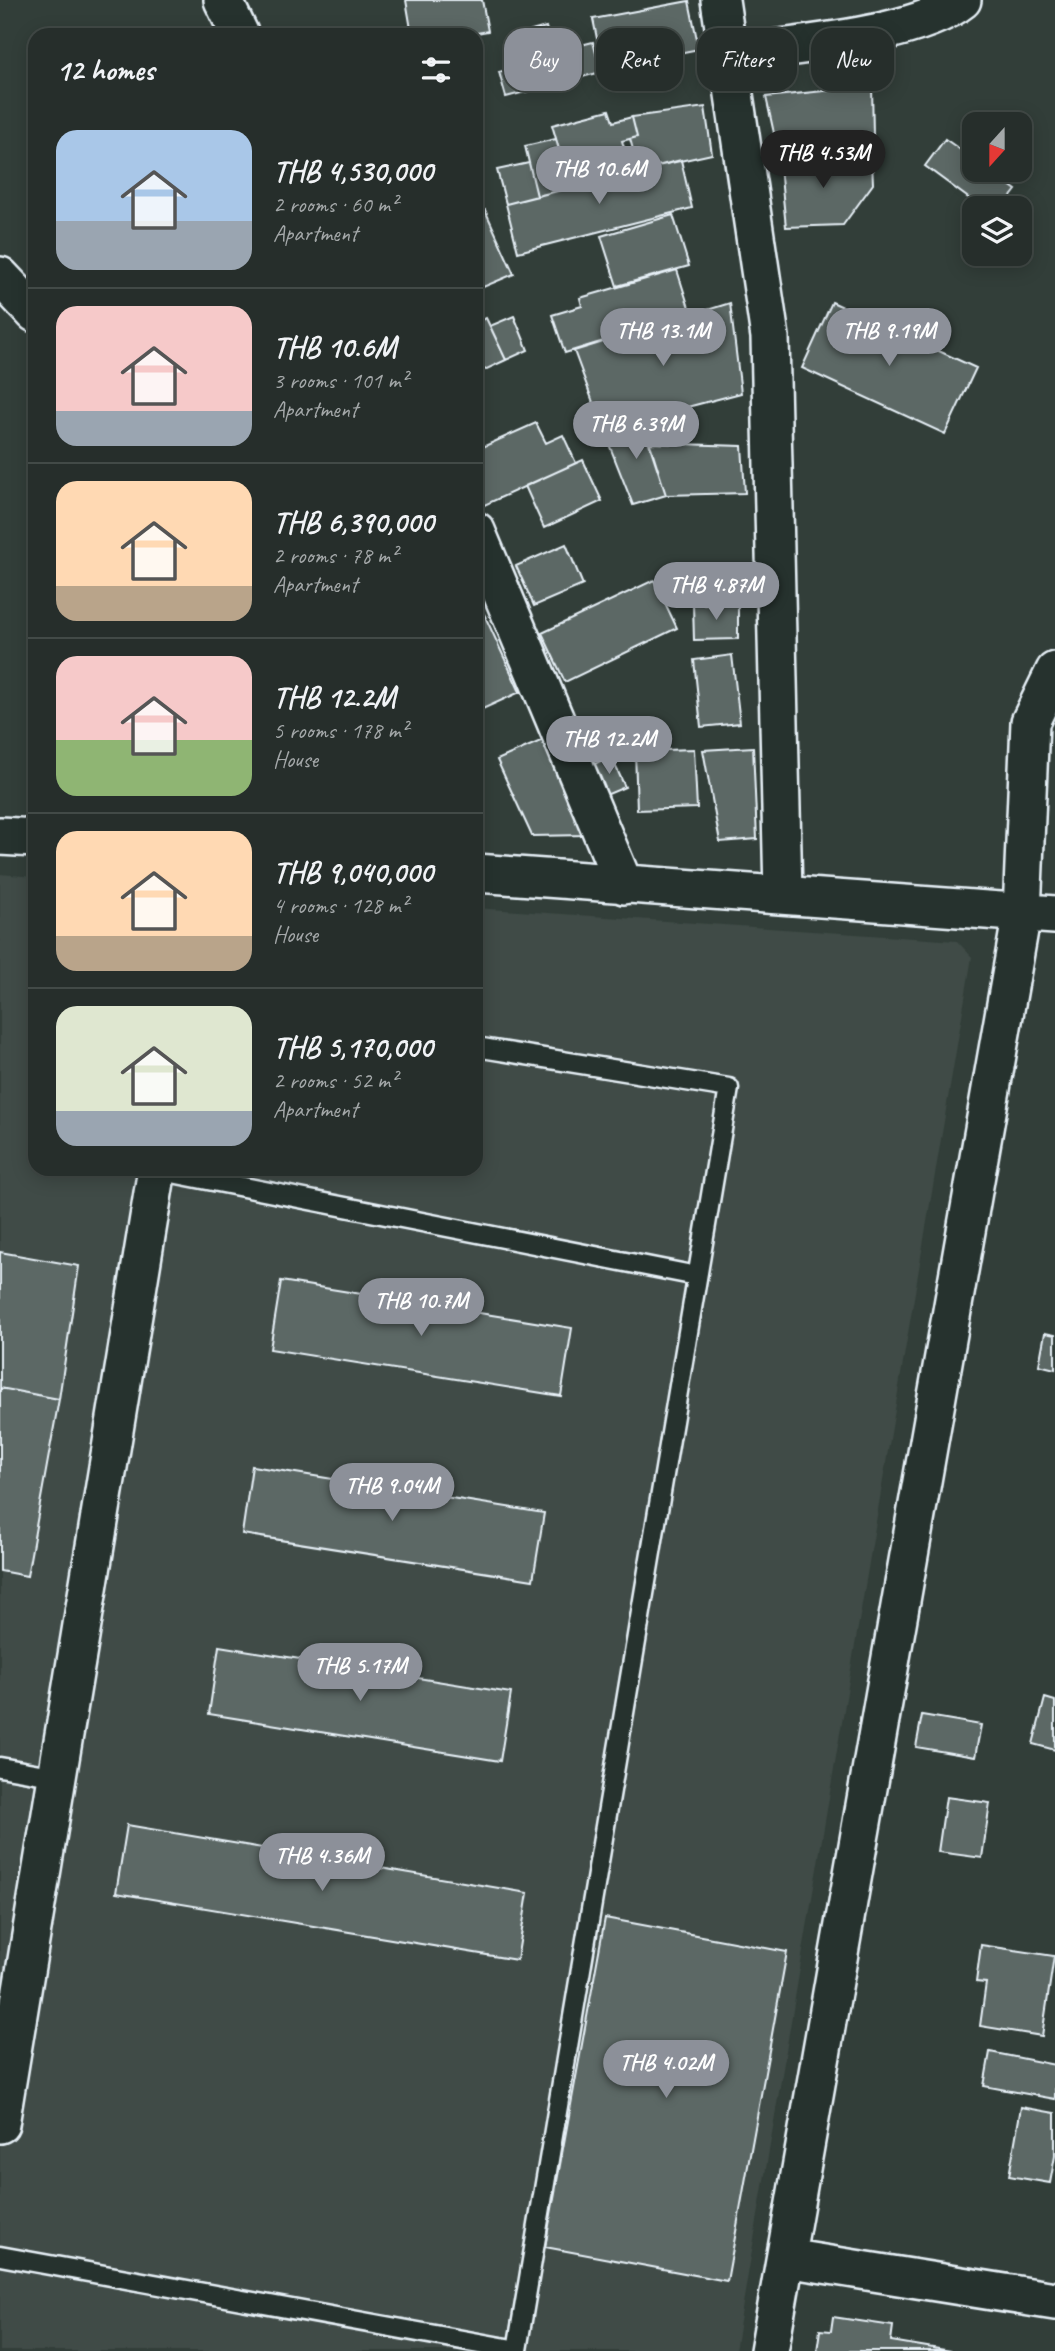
<!DOCTYPE html>
<html lang="en">
<head>
<meta charset="utf-8">
<style>
	:root { --surface:#262e2b; --page:#2e3633; --text:#f1f3f6; --muted:#a4a8a9; --line:#424a47; --accent:#8c9099 }
	body { margin:0; font-family:Caveat,sans-serif; background:var(--page); color:var(--text); height:100vh; display:flex; flex-direction:column; font-size:26px; white-space:nowrap }
	* { box-sizing:border-box; margin:0 }
	p { font-size:23px; color:var(--muted) }
	.icon { flex:none; width:38px; height:38px; fill:none; stroke:currentColor; stroke-width:2; stroke-linecap:round; stroke-linejoin:round }
	.map { position:relative; flex:1; overflow:hidden }
	.drawer { position:absolute; left:28px; top:28px; width:455px; height:1148px; display:flex; flex-direction:column; background:var(--surface); border-radius:21px; box-shadow:0 4px 18px #0003,0 0 0 2px var(--line) }
	.drawer>* { flex:none }
	.guide { position:absolute; left:504px; top:28px; width:444px; height:63px; display:flex; gap:14px }
	.needle { width:46px; rotate:201deg }
	.controls { position:absolute; left:962px; top:112px; display:grid; gap:14px }
	.controls a { display:grid; place-items:center; width:70px; height:70px; border-radius:14px; background:var(--surface); box-shadow:0 4px 18px #0003,0 0 0 2px var(--line); font-size:35px }
	.price { position:absolute; translate:-50% -60px; padding:0 16px; border-radius:24px; background:var(--accent); color:#fff; font-size:23px; line-height:46px; filter:drop-shadow(0 2px 4px #0008) }
	.price::after { content:''; position:absolute; left:50%; top:42px; width:21px; height:16px; margin-left:-10px; background:inherit; clip-path:polygon(0 0,100% 0,50% 100%) }
	.price.active { background:#222; color:#fff }
	ul { padding:0; list-style:none }
	li { display:flex; align-items:center; gap:21px; height:175px; padding:0 28px }
	li+li { border-top:2px solid var(--line) }
	li span { display:grid; place-items:center; flex:none; width:196px; height:140px; border-radius:21px; color:#555 }
	li>.icon { margin-inline-start:auto }
	span .icon { width:84px; height:84px; fill:#fffc; stroke-width:1 }
	li b { font-size:30px }
	h2 { display:flex; justify-content:space-between; align-items:center; height:84px; padding:0 28px; font-size:30px }
	.tag { padding:0 24px; border-radius:21px; background:var(--surface); box-shadow:0 4px 18px #0003,0 0 0 2px var(--line); font-size:24px; line-height:63px }
	.tag.active { background:var(--accent); color:#fff }
	.map>svg:first-child { display:block }
</style>
</head>
<body>
<div class="map">
<svg width="1055" height="2351" viewBox="0 0 1055 2351">
	<rect width="100%" height="100%" fill="#323e39"/>
	<filter id="ink" filterUnits="userSpaceOnUse"><feTurbulence type="fractalNoise" baseFrequency=".0143" numOctaves="2"/><feDisplacementMap in="SourceGraphic" scale="14" xChannelSelector="R" yChannelSelector="G"/><feConvolveMatrix kernelMatrix="1 2 1 2 8 2 1 2 1" color-interpolation-filters="sRGB"/></filter>
	<g filter="url(#ink)">
		<path fill="#3f4b46" d="M0,874l35,3v292h441v-261l481,33 15,16 -237,1394h-735z"/>
		<path fill="#5c6865" stroke="#e8f1f8" stroke-width="2" d="M406,0h76l6,31 -22,4h-54z
			M689,1l10,48 -96,19 -10,-49z
			M546,27l7,25 40,-10 8,30 -95,25 -7,-25 29,-7 -8,-31z
			M872,86l1,49 -96,12 -11,-50z
			M705,107l7,47 -73,16 -9,-31 7,-2 -5,-20z
			M609,110l4,12 19,-5 5,20 -15,4 6,19 -61,16 -15,-51z
			M556,139l13,49 -32,8 -12,-50z
			M945,139l30,21v10h13l28,20 -14,18h-20l-57,-42z
			M779,157l93,4 1,23 -30,41 -57,2z
			M681,160l11,48 -174,44 -12,-48z
			M529,163l8,33 -31,8 -9,-34z
			M485,210l29,64 -38,16v-33l4,-2 -4,-9v-32z
			M673,215l16,51 -72,20 -16,-50z
			M677,270l14,44 -126,39 -13,-38 30,-9 -2,-8z
			M832,302l144,66 -31,66 -143,-66z
			M730,303l11,90 -138,36 -29,-78z
			M514,316l14,34 -22,10 -16,-34z
			M486,318l20,42 -30,14v-51z
			M642,418l24,77 -33,10 -30,-76z
			M536,423l10,20 17,-8 13,28 -96,44 -4,-9v-48z
			M649,443l93,3 3,47 -79,2z
			M583,460l19,41 -58,27 -19,-42z
			M566,544l17,41 -49,21 -18,-40z
			M654,580l23,48 -112,54 -23,-49z
			M693,604h45v35l-44,1z
			M484,614l36,78 -44,20v-95z
			M732,655l8,68 -39,4 -7,-67z
			M543,740l42,95 -53,1 -35,-76z
			M753,747l4,92 -37,3 -17,-92z
			M694,749l3,59 -60,2 -2,-59z
			M611,756l14,31 -19,8 -14,-30z
			M0,1252l79,14 -20,133 -59,-11z
			M281,1281l291,47 -11,68 -291,-47z
			M1045,1333l10,2v34l-16,-4z
			M0,1388l59,11 -32,177 -27,-5z
			M252,1466l292,47 -11,67 -291,-46z
			M219,1646l292,47 -11,68 -291,-47z
			M1045,1698l10,3v49l-22,-6z
			M922,1715l59,10 -6,32 -59,-10z
			M946,1797l44,6 -8,55 -44,-6z
			M127,1825l401,68 -11,67 -401,-67z
			M605,1918l182,34 -60,329 -182,-34z
			M981,1945l73,11 -12,80 -62,-10 6,-43 -10,-1z
			M990,2052l65,13v34l-71,-13z
			M1021,2107l34,6v43l-5,27 -41,-7z
			M833,2317l60,9 -2,15 60,10h-134l3,-21 11,1z"/>
		<g fill="none" stroke-linecap="round" stroke-linejoin="round">
			<defs>
				<path id="service" d="M157,1170l540,106
					M0,1767l57,10
					M0,2256l517,94 212,-1262 -253,-41"/>
				<path id="minor" d="M223,0l17,35
					M720,0l50,337 13,557
					M729,55c61,-10 187,-18 233,-55
					M0,276l35,37
					M476,531l148,354
					M0,836l35,2
					M476,873l579,42
					M0,2124l157,-955
					M786,2258l269,43
					M769,2351l253,-1438 8,-191 25,-51"/>
			</defs>
			<use href="#service" stroke="#e8f1f8" stroke-width="23"/>
			<use href="#minor" stroke="#e8f1f8" stroke-width="42"/>
			<use href="#service" stroke="#26332d" stroke-width="18"/>
			<use href="#minor" stroke="#26332d" stroke-width="37"/>
		</g>
	</g>
</svg>
<div class="controls">
<a><svg class="needle" viewBox="-14 -14 28 28"><path d="M0-13l5 13h-10z" fill="#e53935"/><path d="M0 13l5-13h-10z" fill="#a4a8a9"/></svg></a>
<a><svg class="icon" aria-label="layers" viewBox="0 0 24 24"><path d="M12 4l9 5-9 5-9-5zM3 14l9 5 9-5"/></svg></a>
</div>
<b class="price active" style="left:823px;top:190px">THB 4.53M</b>
<b class="price" style="left:599px;top:206px">THB 10.6M</b>
<b class="price" style="left:663px;top:368px">THB 13.1M</b>
<b class="price" style="left:889px;top:368px">THB 9.19M</b>
<b class="price" style="left:636px;top:461px">THB 6.39M</b>
<b class="price" style="left:716px;top:622px">THB 4.87M</b>
<b class="price" style="left:609px;top:776px">THB 12.2M</b>
<b class="price" style="left:421px;top:1338px">THB 10.7M</b>
<b class="price" style="left:392px;top:1523px">THB 9.04M</b>
<b class="price" style="left:360px;top:1703px">THB 5.17M</b>
<b class="price" style="left:322px;top:1893px">THB 4.36M</b>
<b class="price" style="left:666px;top:2100px">THB 4.02M</b>
<div class="guide">
<a class="tag active">Buy</a>
<a class="tag">Rent</a>
<a class="tag">Filters</a>
<a class="tag">New</a>
</div>
<section class="drawer">
<h2>12 homes<svg class="icon" aria-label="filters" viewBox="0 0 24 24"><path d="M4 7h16M4 17h16"/><circle cx="9" cy="7" r="2"/><circle cx="15" cy="17" r="2"/></svg></h2>
<ul>
<li><span style="background:linear-gradient(#a9c7e8 65%,#9aa5b1 0)"><svg class="icon" aria-label="home" viewBox="0 0 24 24"><path d="M3 11l9-7 9 7M6 9v11h12V9"/></svg></span><div><b>THB 4,530,000</b><p>2 rooms · 60 m²</p><p>Apartment</p></div></li>
<li><span style="background:linear-gradient(#f6c9c9 75%,#9aa5b1 0)"><svg class="icon" aria-label="home" viewBox="0 0 24 24"><path d="M3 11l9-7 9 7M6 9v11h12V9"/></svg></span><div><b>THB 10.6M</b><p>3 rooms · 101 m²</p><p>Apartment</p></div></li>
<li><span style="background:linear-gradient(#ffd9b3 75%,#b9a48a 0)"><svg class="icon" aria-label="home" viewBox="0 0 24 24"><path d="M3 11l9-7 9 7M6 9v11h12V9"/></svg></span><div><b>THB 6,390,000</b><p>2 rooms · 78 m²</p><p>Apartment</p></div></li>
<li><span style="background:linear-gradient(#f6c9c9 60%,#8fb573 0)"><svg class="icon" aria-label="home" viewBox="0 0 24 24"><path d="M3 11l9-7 9 7M6 9v11h12V9"/></svg></span><div><b>THB 12.2M</b><p>5 rooms · 178 m²</p><p>House</p></div></li>
<li><span style="background:linear-gradient(#ffd9b3 75%,#b9a48a 0)"><svg class="icon" aria-label="home" viewBox="0 0 24 24"><path d="M3 11l9-7 9 7M6 9v11h12V9"/></svg></span><div><b>THB 9,040,000</b><p>4 rooms · 128 m²</p><p>House</p></div></li>
<li><span style="background:linear-gradient(#dfe7d0 75%,#9aa5b1 0)"><svg class="icon" aria-label="home" viewBox="0 0 24 24"><path d="M3 11l9-7 9 7M6 9v11h12V9"/></svg></span><div><b>THB 5,170,000</b><p>2 rooms · 52 m²</p><p>Apartment</p></div></li>
</ul>
</section>
</div>
</body>
</html>
